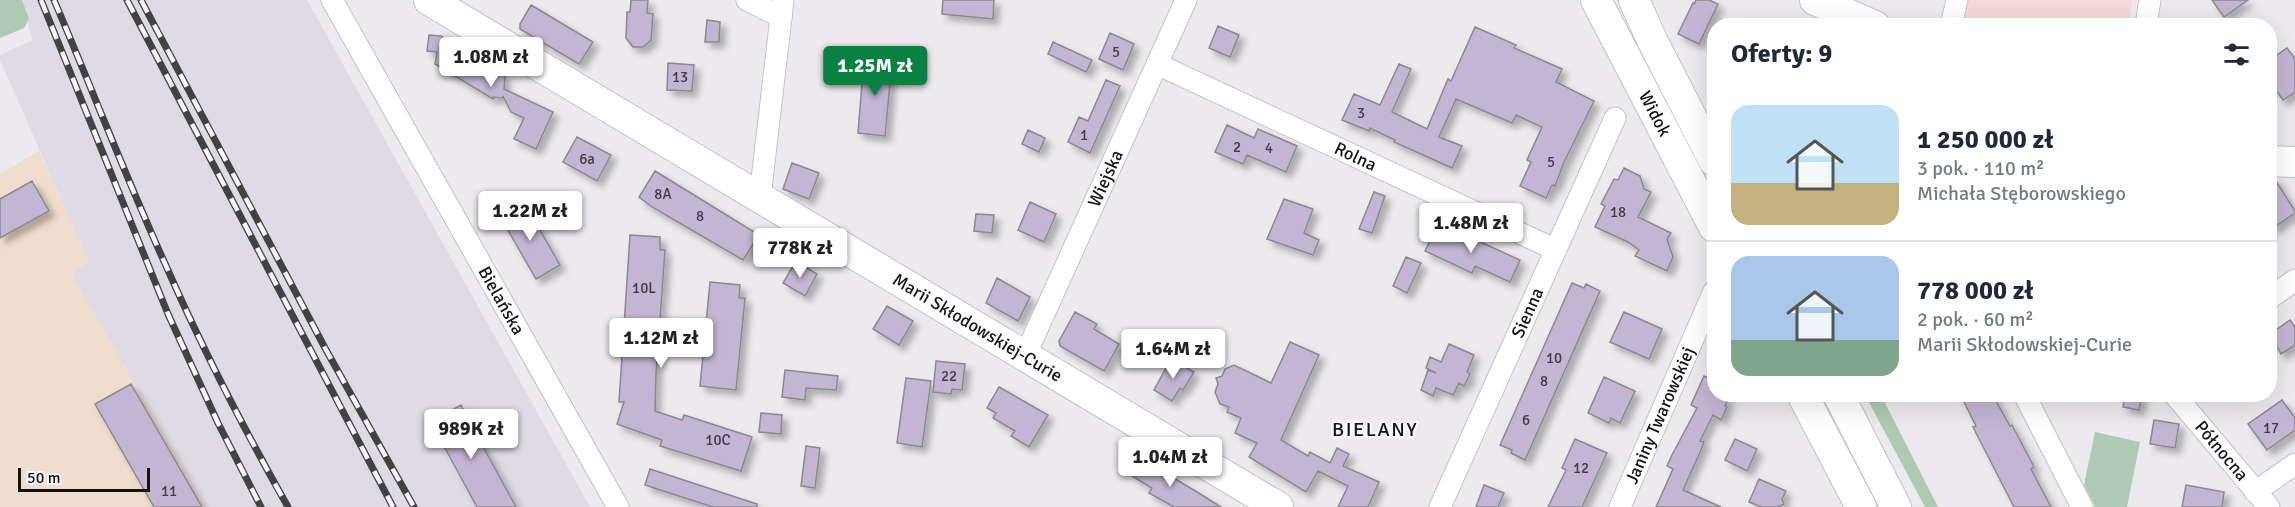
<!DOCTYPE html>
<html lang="pl">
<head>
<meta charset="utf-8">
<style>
	:root { --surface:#fff; --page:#f6f6f7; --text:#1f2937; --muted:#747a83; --line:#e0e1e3; --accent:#0b8043 }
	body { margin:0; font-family:Signika,sans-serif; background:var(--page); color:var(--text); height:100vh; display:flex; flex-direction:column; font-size:22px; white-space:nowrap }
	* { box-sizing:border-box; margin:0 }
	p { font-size:20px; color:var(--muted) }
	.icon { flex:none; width:33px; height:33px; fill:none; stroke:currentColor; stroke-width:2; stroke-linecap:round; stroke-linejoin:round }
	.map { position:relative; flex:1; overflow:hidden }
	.details { position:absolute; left:1707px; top:18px; width:570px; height:384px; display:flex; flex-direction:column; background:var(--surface); border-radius:24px; box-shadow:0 6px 24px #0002 }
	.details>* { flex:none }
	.scale { position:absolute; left:18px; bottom:15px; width:132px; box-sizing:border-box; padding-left:6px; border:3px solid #141415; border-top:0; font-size:16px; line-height:21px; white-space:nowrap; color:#141415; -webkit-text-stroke:4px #f9f7fb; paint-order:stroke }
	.price { position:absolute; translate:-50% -51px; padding:0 14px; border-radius:6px; background:#fff; color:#222; font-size:20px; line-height:39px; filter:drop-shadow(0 2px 3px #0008) }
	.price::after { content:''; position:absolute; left:50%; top:36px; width:18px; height:14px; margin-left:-9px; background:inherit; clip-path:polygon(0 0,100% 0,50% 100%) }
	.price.current { background:var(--accent); color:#fff }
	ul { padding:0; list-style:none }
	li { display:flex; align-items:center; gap:18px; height:150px; padding:0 24px }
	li+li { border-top:2px solid var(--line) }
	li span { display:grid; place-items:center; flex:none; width:168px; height:120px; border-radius:18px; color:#555 }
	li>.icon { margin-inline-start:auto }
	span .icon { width:72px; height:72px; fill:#fffc; stroke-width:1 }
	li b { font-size:26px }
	h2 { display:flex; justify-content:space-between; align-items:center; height:72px; padding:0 24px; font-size:26px }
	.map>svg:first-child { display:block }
</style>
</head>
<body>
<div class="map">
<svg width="2295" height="507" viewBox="0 0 2295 507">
	<defs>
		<filter id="shadow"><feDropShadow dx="5.5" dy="5.5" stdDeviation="3" flood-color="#0004"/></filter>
	</defs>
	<rect width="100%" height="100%" fill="#eceaee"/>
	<path fill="#f5dad9" d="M1967,0h165l-4,25 -166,1z"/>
	<path fill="#f0ddcd" d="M39,151l51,111 -19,11 135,234h-206v-333z"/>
	<path fill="#dfdbe5" d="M20,0h287l283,507h-384l-135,-234 18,-11 -89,-202v-5l33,-15z"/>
	<path fill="#aec9b4" d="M0,0h22l7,19 -5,9 -24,10z
		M1865,395h16l57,112h-13z
		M2095,432l45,10 -13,65h-32l-11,-22z"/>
	<path fill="#c3b6d4" stroke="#8b898d" stroke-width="1.5" filter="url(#shadow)" d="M631,0h17l-1,13 6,1 -2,26 -8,7h-10l-7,-9 1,-26h3z
		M943,0h51l-1,19 -51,-5z
		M1696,0h13l9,4 -19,40 -21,-10 15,-31 1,1z
		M2212,0h36l-24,17z
		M531,5l62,37 -14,22 -59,-35v-5z
		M707,20l13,2 -1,20h-14z
		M1218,26l21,9 -9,22 -21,-9z
		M1475,27l41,18 -2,3 48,21 -6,13 38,19 -30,61 -9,24 -3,-1 -6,13 -26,-12 11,-24 -4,-2 15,-33 -26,-12 -4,8 -56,-24 -17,38 23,9 -10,22 -58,-26 1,-2 -25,-12 -1,3 -27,-11 12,-26 26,11 19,-41 12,5 -19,43 35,17 21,-50 3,2z
		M1110,33l24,11 -11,26 -24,-11z
		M429,35l12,1 64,40 -1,13 49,23 -17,37 -22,-10 10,-21 -13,-6 -8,-16v2l-10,-1v2l-58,-35 2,-12 -10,-1z
		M1053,42l39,18 -6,12 -38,-18z
		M2287,48l8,11v33l-12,8 -13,-18v-22z
		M864,59l28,3 -7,74 -27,-3z
		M668,63l26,2 -2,26 -25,-1z
		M1106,80l14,6 -30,67 -22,-11 11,-25 9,4z
		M1227,125l27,13 4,-9 39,17 -11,26 -39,-17 -4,9 -28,-12z
		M1028,130l17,8 -6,14 -17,-8z
		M577,137l34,18 -14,26 -34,-19z
		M792,163l27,10 -10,26 -26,-10z
		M1624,168l16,8 4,13 7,3 -13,25 33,16 -4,6 6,18 -6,14 -32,-15 4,-6 -11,-8 -33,-15 10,-21 -4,-2 13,-25 4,1z
		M655,171l104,64 -16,25 -91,-53 -13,-10z
		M2270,178h4l21,33v2l-25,17z
		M32,181l17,30 -49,27v-39z
		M1374,192l11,4 -13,37 -13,-4z
		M1284,199l29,10 -9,24 15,7 -6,15 -46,-16z
		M1030,202l26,12 -12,28 -26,-12z
		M525,204l35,61 -24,14 -35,-61z
		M976,214l18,1 -2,18 -18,-2z
		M1438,225l9,4 1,-2 72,33 -10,22 -35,-16 -3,7 -47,-22z
		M630,235l30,2v13h5l-9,124 -1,37 27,9 2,-5 68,22 -11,34 -81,-25 2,-6 -45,-16 7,-22h-5z
		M1406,257l15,6 -14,30 -14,-7z
		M796,261l21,13 -12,22 -22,-13z
		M997,278l33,19 -12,24 -32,-18z
		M710,282l30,3 -1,13h6l-9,92 -36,-4z
		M1572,283l12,5 2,-4 14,7 -75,169 -14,-7 1,-3 -12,-5z
		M887,306l26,15 -14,24 -26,-16z
		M1075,312l22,12 -3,5 25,15 -15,27 -44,-25 -1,-5z
		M1624,312l38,17 -13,30 -39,-17z
		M2290,320l5,7v18l-14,9 -11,-20z
		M1290,342l29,13 -38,85 27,16 2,-4 20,11 7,-15 12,6 -6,12 36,16 -11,25h-30l10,-21 -30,-15 -12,21 -57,-35 8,-14 -22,-10 6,-15 -14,-6 2,-5 -9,-3 -5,-12 3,-8 -2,-6 6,-2 3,-7 9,-4 37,18z
		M1449,344l25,11 -7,17 3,2 -6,12 -5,-3 -6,12 -17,-7 -3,8 -12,-6 7,-20 8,3 -10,-5 4,-11 11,5z
		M1171,359l23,13 -11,18 -3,-2 -8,13 -18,-11z
		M936,361l29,3 -3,26 -10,-1 -1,5 -18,-2z
		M785,370l53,6 -2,14 -30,-2 -1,12 -23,-3z
		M1704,376l10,5v13l15,4 -4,8 2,1 -6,13 -8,-5 -13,26 4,1 -3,8 -18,40 38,17h-65l17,-38 -6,-3 5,-11 25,-47 -6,-3z
		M1604,377l31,14 -15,32 -9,-5 -2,5 -21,-10z
		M906,378l25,3 -9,66 -25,-4z
		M131,384l71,123h-48l-59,-103z
		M999,387l49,28 -19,32 -18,-11 4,-5 -22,-13 3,-5 -9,-5z
		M1960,394h32l18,32 2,-1 22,42 -3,2 20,38h-37l-41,-80 3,-1z
		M2125,394h17l-3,16 -16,-3z
		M2282,400l13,18v12l-28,20 -19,-26z
		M461,405l14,27 41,75h-39l-32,-59 -15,-26z
		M761,413l21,2 -1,19 -22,-2z
		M2154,420l25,4 -4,24 -25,-4z
		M1575,439l32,14 -25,54h-34l18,-37 -4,-2z
		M1735,439l22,10 -10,22 -22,-11z
		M806,446l14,2 -5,40 -14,-2z
		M1142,459l55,33 24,15h-47l-25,-14 3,-5 -20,-12z
		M650,469l107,35v3h-44l-68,-22z
		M1759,479l27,12 -4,8 2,5 -7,3h-16l-12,-5z
		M1484,485l20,8 -6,14h-22z
		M2186,485l38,7 -2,15h-40z"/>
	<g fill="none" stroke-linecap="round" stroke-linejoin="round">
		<defs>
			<g id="street">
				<path id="s1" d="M332,0l286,507"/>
				<path d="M747,0l34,17"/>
				<path d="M1951,26l6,-26"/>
				<path d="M2146,26l4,-26"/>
				<path id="s2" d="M1157,64l397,185"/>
				<path d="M760,197l23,-197"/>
				<path d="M2270,298l25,-18"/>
				<path id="s3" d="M1025,356l161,-356"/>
				<path d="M2024,394l58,113"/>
				<path id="s4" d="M2174,394l95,113"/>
				<path d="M2255,492l40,-28"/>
				<path id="s5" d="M1440,507l175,-389"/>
				<path id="s6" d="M1620,507l94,-216"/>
			</g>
			<g id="secondary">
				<path id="s7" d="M429,0l849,507"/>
				<path id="s8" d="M1596,0l118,227"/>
				<path d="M1634,0l18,40 62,121"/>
				<path d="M1815,0l60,26"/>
				<path d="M2270,161l25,1"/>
				<path d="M1802,394l59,113"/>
				<path d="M1838,394l58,113"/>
			</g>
		</defs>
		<use href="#street" stroke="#c4c3c6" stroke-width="23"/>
		<use href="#secondary" stroke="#c4c3c6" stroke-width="32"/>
		<use href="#street" stroke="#fff" stroke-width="21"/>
		<use href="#secondary" stroke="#fff" stroke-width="30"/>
		<defs>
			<path id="rail" d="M41,0l127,314 50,109 43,84
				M54,0c38,89 73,180 113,268 36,82 77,161 121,239
				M127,0l266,507
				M141,0l184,348 89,159"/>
		</defs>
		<use href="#rail" stroke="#424143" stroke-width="7"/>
		<use href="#rail" stroke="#f9f7fb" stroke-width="4.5" stroke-dasharray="14" stroke-linecap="butt"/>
	</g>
	<g text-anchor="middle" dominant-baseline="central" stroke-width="5" stroke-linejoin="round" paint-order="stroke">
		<g font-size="15" fill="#403c45">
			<text x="1116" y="52">5</text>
			<text x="680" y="77">13</text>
			<text x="1361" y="113">3</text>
			<text x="1084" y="135">1</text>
			<text x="1237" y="147">2</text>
			<text x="1269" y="148">4</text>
			<text x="587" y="159">6a</text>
			<text x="1551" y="162">5</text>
			<text x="663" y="194">8A</text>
			<text x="1618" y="212">18</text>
			<text x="700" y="216">8</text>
			<text x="644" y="288">10L</text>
			<text x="1554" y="358">10</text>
			<text x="949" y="376">22</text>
			<text x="1544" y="381">8</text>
			<text x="1526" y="420">6</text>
			<text x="2271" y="428">17</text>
			<text x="718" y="440">10C</text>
			<text x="1581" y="468">12</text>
			<text x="169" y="491">11</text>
		</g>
		<g font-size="18" fill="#141415" stroke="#f9f7fb">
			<text stroke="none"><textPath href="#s8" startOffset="128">Widok</textPath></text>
			<text stroke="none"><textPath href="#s2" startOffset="219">Rolna</textPath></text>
			<text stroke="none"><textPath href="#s3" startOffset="195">Wiejska</textPath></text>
			<text stroke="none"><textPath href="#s1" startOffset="345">Bielańska</textPath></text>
			<text stroke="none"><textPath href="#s5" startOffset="213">Sienna</textPath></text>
			<text stroke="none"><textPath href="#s7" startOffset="639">Marii Skłodowskiej-Curie</textPath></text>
			<text stroke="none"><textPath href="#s6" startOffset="100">Janiny Twarowskiej</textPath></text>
			<text stroke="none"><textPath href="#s4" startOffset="74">Północna</textPath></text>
		</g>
		<g font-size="20" letter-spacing="1.5" fill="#141415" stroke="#f9f7fb">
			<text x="1375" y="429">BIELANY</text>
		</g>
	</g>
</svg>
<div class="scale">50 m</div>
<b class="price" style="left:491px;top:88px">1.08M zł</b>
<b class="price current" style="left:875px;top:97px">1.25M zł</b>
<b class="price" style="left:530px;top:242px">1.22M zł</b>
<b class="price" style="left:1471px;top:254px">1.48M zł</b>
<b class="price" style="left:800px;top:279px">778K zł</b>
<b class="price" style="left:661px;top:369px">1.12M zł</b>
<b class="price" style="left:1173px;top:380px">1.64M zł</b>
<b class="price" style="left:471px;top:460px">989K zł</b>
<b class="price" style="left:1170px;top:488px">1.04M zł</b>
<section class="details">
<h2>Oferty: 9<svg class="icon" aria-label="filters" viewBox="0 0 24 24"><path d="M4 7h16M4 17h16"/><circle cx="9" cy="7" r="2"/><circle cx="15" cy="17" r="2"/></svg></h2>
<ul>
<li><span style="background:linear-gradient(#bfe0f5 65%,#c2b280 0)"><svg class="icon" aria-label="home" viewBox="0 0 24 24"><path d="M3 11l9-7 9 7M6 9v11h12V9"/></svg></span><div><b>1 250 000 zł</b><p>3 pok. · 110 m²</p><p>Michała Stęborowskiego</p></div></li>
<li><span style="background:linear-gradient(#a9c7e8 70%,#7fa58c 0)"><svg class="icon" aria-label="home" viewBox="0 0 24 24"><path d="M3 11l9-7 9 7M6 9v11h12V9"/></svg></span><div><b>778 000 zł</b><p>2 pok. · 60 m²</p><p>Marii Skłodowskiej-Curie</p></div></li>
</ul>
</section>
</div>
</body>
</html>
